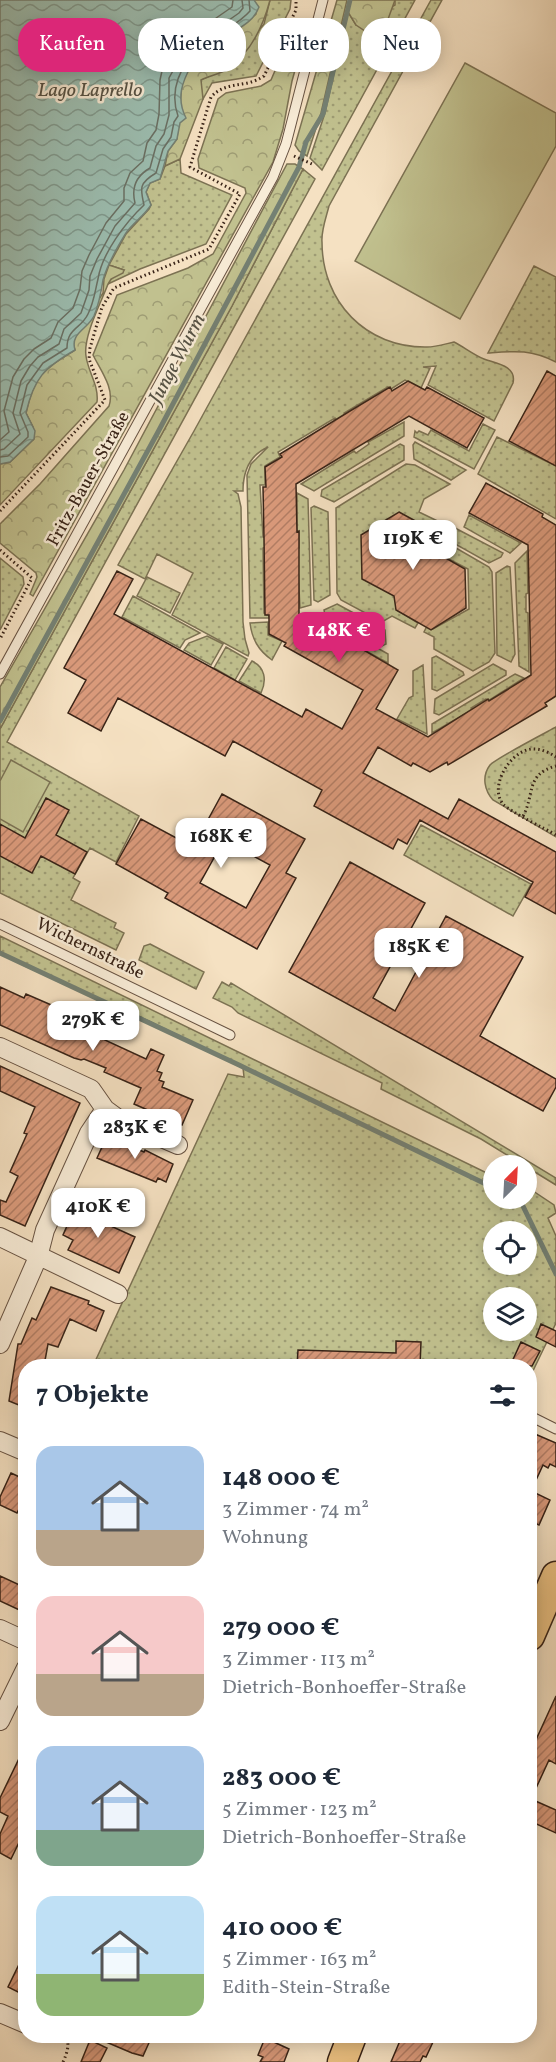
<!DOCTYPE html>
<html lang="de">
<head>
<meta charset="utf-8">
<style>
	:root { --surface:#fff; --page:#f6f6f7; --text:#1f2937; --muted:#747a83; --accent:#db2777 }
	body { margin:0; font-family:Vollkorn,serif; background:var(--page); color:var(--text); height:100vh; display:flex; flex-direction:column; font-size:22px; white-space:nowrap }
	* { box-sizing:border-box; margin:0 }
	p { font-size:20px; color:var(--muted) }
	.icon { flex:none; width:33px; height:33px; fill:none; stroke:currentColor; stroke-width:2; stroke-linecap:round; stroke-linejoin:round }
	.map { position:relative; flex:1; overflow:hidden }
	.sheet { position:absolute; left:18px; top:1359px; width:519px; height:684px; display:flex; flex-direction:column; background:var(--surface); border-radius:24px; box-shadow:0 3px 15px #0003 }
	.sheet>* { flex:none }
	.banner { position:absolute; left:18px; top:18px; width:520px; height:54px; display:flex; gap:12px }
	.needle { width:39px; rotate:24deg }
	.buttons { position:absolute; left:483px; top:1155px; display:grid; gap:12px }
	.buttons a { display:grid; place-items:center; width:54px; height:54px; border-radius:50%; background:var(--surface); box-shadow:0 3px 15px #0003; font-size:30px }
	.price { position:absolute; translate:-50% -51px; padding:0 14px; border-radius:12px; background:#fff; color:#222; font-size:20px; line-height:39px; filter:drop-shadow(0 2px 3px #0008) }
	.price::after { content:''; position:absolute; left:50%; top:36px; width:18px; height:14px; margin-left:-9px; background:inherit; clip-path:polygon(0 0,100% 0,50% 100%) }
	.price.current { background:var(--accent); color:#fff }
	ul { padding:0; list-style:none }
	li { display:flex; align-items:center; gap:18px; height:150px; padding:0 18px }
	li span { display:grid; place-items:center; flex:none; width:168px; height:120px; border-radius:18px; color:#555 }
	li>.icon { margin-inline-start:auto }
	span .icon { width:72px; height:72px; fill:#fffc; stroke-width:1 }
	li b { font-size:26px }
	h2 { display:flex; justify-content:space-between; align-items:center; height:72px; padding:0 18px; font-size:26px }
	.tag { padding:0 21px; border-radius:24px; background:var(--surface); box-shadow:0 3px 15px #0003; font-size:21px; line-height:54px }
	.tag.current { background:var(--accent); color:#fff }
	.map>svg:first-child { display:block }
</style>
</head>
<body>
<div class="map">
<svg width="556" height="2062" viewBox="0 0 556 2062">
	<defs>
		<pattern id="grass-dots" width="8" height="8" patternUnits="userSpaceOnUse" patternTransform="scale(1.5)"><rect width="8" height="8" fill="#c1c18f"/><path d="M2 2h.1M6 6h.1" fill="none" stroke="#9e9c74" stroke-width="1.8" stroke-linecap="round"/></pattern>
		<pattern id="forest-crowns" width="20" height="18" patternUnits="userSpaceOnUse" patternTransform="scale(1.5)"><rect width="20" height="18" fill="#c1c18f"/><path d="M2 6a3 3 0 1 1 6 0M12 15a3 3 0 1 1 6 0" fill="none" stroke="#9e9c74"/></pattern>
		<pattern id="water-waves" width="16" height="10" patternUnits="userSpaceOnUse" patternTransform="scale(1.5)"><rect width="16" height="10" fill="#9cbeb1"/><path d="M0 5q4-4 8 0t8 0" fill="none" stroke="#809a8f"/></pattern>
		<pattern id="building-hatch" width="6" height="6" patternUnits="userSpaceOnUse" patternTransform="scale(1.5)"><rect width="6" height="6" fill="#da9a7b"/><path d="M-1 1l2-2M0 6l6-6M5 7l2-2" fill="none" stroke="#b27d64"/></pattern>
	</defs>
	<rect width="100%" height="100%" fill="#f5e1c2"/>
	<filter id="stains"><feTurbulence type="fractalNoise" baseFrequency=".00333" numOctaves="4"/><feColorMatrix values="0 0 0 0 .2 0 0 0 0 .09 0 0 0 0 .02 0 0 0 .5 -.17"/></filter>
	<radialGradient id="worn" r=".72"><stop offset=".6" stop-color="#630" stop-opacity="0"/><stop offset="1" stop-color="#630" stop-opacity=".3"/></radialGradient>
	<path fill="url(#grass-dots)" stroke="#7c7253" stroke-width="1.5" fill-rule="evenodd" d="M270,0h21l-1,9 -34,67 -44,7 -9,16 -3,-19 27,-11 37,-45z
		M395,0h20l-93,170 -12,-12 15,-45 23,-101 8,13 39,-20z
		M431,0h11l-113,206c-3,12 -8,25 -7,36 0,60 44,106 105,105 9,0 18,-3 27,-5 10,5 20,13 30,17 10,4 33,6 29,24l-19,38 -66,-36 8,-19 -13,1 7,1 -9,20 -16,-8 -14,9 -3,-2 -44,26 1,3 -8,5 -2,-3 -57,34 2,5 -15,9v19h-5l3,52 4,1v9l-4,1 1,65h5v5h-19l-3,-143 4,-11 17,-17c-18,8 -25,24 -25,44h-9l4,3 3,13 2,115 2,17 4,14 -1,3 -76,-41 21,-42 -36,-19 -12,25 -27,-14 76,-134z
		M180,159l1,14 51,22 -26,49 -66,25 -32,15 3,-5 13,-9 -15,-5 17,-31 23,-25 2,-4 -5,-13 4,-9 10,-4 5,-13z
		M303,169l12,10 -308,563 132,74 -23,46 -26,-14 -17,30 7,4 -9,18 45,23 -2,5 10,5 -8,17 -116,-57v-164l232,-423z
		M534,266l22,11v85c-26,-13 -41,-11 -68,-9z
		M404,422v14l-90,55 -13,-7 53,-33 2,2 13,-9 -1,-2z
		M483,424l12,6 -21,39 -60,-32 1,-6 2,2 2,-2 9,4 3,-5 38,21z
		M497,437l59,29v53l-78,-45z
		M415,442l51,28 -15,10 -37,-21 -1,-14z
		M400,444l4,2v14l-70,42 -13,-6 1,-6z
		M406,464l9,1 35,19 -26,15 -5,13 27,13 -14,27 -1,-1 1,-20 -31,-17 -4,96 21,13 -3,5 -23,-12 -10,6 -41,-22 -4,-7 -1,-85z
		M297,493l11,6 3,106 -11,3 -3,-59 2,-1v-16h-2z
		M314,506l14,6 2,83 -12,7 -4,-2 -3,-92z
		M469,515l52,28 -11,10 -46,-26z
		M455,528l48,25 -2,4 -12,6 -41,-23z
		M449,544l40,23 3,5 3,81 -6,9 -16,9 -39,-22v-12l-10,-5 3,-6 6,3 36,-20 -1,-40 -25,-13z
		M527,551l1,42 -2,1v18l2,1 1,59 -10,-6 -4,-103z
		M0,558l23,19 1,7 -24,46z
		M507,566l3,1 5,87 -4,8 -14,-7 -1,-82z
		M147,577l33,16 -10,20 -33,-17z
		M133,596l67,37 -15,7 -5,8 -58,-31z
		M337,604l48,26 1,14 -4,2 -57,-31 -1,-5z
		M317,614l71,40v9l-35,-19 1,-3 -16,-7 -1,2 -30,-17z
		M268,622v13l14,6 -10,19c-14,-10 -20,-21 -22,-37z
		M207,636l16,8 -12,21 -27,-15 5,-7z
		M226,647l21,12 -12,21 -21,-12z
		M436,656l27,16 1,3 -27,16 -5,-2v-31z
		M252,661c13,6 15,19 9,32l-22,-12z
		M493,664l13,7v4l-67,40 -5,-2 1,-14z
		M423,665l4,69 -30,-15 12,-21 4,-2v-25z
		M515,674l9,4 -36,23 -2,-2 -15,9 1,2 -40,23v-9z
		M556,727v110l-63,-37c-8,-9 -12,-23 -3,-35 5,-6 55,-32 66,-38z
		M421,825l110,59 -18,32 -109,-61z
		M0,936l493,240 1,22h32l1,-11 27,18 2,8 -8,5 8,18v87l-26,54v-11h-437l135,-292 16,3 -1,-9 -94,-47 -124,-55 -25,-14zM494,1232h32v32h-32zM494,1298h32v32h-32z
		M150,944l54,28 -8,17 -57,-29 5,-14z
		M222,982l7,4 2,-3 325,195v7l-75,-46 -100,-50 1,-6 -144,-70 -6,-6 -19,-9z"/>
	<path fill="url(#forest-crowns)" stroke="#7c7253" stroke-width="1.5" d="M254,0h16c-7,27 -19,52 -42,69 -8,5 -19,7 -27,11l2,19 -23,60 -15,7 3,-15 9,-12 5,-57 10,-18 11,-1c2,-4 4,-9 7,-13 11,-15 33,-22 46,-36z
		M337,0h10l-26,113 -14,43 -8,-5 -4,-6z
		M351,0h44l-8,22 -7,9 -12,2 -12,-8 -8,-13z
		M295,24l11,7 -14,50 -9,48 -10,33 -240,434 -3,-2 7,-17 -1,-4 -36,-30v-19l40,-40 69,-78c6,-17 -8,-35 -16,-51l24,-60 71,-27 25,-14 33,-61 -1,-5 -46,-20 -1,-9 20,-60 8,-6 35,-7 10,-6z
		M287,164h8l8,5 -71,137 -232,423v-42l124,-217z
		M109,265l15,5 -1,3 -12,6 -3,5c-7,19 -25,52 -22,72 2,16 13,29 11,46l-97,103v-41l10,-2 24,-23 -1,-12 -7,-14c9,-40 16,-42 49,-63l-2,-7 2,-7 28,-43 1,-14z"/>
	<path fill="#c1c18f" stroke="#7c7253" stroke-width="1.5" d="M465,63l91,50v33l-96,173 -105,-58z
		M11,760l39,22 -27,50 -23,-13v-38z"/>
	<path fill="url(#water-waves)" stroke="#748073" stroke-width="1.5" d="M0,0h254l5,7c-8,22 -36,25 -49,44 -3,3 -5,8 -7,13h-11c-10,18 -16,34 -6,54l-6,5 -3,16 -9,12 -8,28 -10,4 -4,9 5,13c-6,10 -18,18 -25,28 -8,13 -19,32 -23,47 -2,13 -4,24 -9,36 -7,14 -24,17 -19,34 -31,18 -41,28 -49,63l9,18 -1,8 -24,23 -10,2z"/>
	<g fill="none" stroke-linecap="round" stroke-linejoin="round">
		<path stroke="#6a7064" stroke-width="1.5" d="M0,440l9,-8 -5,-21 9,-34 11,-18 10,-10 17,-11 7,-16 15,-14 7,-19 2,-18 7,-16 17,-32 18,-22v-13l6,-15 13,-12 4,-18 9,-13 3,-16 1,-34 2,-9 14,-22 13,-7 7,-10 36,-25 1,-7
			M0,450l4,-1 16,-15 -7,-21 8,-32 9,-15 8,-9 21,-13 5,-15 17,-16 8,-23 1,-14 7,-17 18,-33 20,-23c-4,-16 1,-27 15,-35l6,-22 8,-12 5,-19v-37l11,-20 6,-6 9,-2 7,-11 37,-26 4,-5 -1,-8
			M0,457l8,-1 20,-19v-5l-8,-19 7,-28 16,-22 24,-15c0,-20 14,-19 21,-34 6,-12 7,-23 10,-35 4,-26 28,-57 46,-74 -4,-17 -5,-22 12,-32l7,-24 8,-12 3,-15 4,-6c-7,-20 -2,-39 10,-56l11,-3c3,-4 5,-9 8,-13 13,-13 31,-19 43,-33l-1,-11"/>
		<path stroke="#748073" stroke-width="5" d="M0,721l158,-289 141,-265 7,-25 17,-28 27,-114
			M0,953l239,112 255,123
			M516,1198l4,2 36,74"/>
	</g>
	<path fill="url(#building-hatch)" stroke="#382317" stroke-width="1.5" fill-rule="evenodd" d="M547,371l9,5v90l-47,-25z
		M408,381l17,9 2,-3 57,31 -17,30 -58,-32 -113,68 1,48 2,-1v84l38,21 1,-1 60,35 -22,39 52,28 60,-38 1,2 42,-26 -3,-130 -59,-32 17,-30 57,31 -1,3 14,8v171l-11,7 2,3 -99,59 -1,-3 -17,10 -17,-9 -2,3 -33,-19 -15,26 85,46 11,-20 97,53v62l-31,-17 8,-15 -113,-62 -13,24 -9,-5 -5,10 -79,-43 8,-16 -89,-49 -8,15 -107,-58 -17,33 -33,-18 18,-33 -22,-12 53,-97 16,8 -19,35 188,103 4,-8 36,20 21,-39 -79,-44 2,-3 -17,-9v-19h-4l-1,-77 -1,-51h3l-1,-20 17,-10 -2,-3 70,-43 40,-24 2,4z
		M399,512l31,17v20l35,20 1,39 -35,22 -35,-20 -2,-14 -32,-17 -1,-44z
		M222,794l83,45 -19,34 10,5 -39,71 -92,-51 3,-5 -52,-29 25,-45 52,28zM224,840l46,25 -24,43 -46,-25z
		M46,798l23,12 -13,25 31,17 -12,22 -34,-18 -9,17 -32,-17v-32l25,14z
		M350,862l75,41 -52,95 22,13 51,-95 77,41 -43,79 76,43v8l-13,24 -254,-139z
		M0,987l24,11 2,-4 46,20 -4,9 78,36 5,-10 13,6 -7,16 5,2 -3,7 5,2 -2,5 31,13 -11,25 -48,-21 7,-16 -37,-16 2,-4 -22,-9 -3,1 -7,-2 -74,-33z
		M0,1066l80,37 -55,123 -25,-11v-15l6,2 12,-26 -8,-4 17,-38 -3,-1 11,-26 -35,-16z
		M107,1136l37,16 1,-2 28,14 -7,18 -8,-4 -2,4 -59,-24z
		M77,1204l30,13 -3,6 31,14 -16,36 -51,-23 5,-10 -10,-5z
		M51,1287l38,14 -1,3 16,7 -8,20 -26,-12 -12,28 -10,-3 -4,22h-18v42l-17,-7 9,-57h3l11,-26 4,2z
		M541,1324l15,7v16l-20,-10z
		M396,1341l25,1 -1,24h-123l1,-16 98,3z
		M521,1342l19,9 -8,15h-22z
		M535,1434l21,9v24l-6,-3 -2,4 -5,-3 -12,26 19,9 -11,25 -9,-4v-75z
		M11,1473l15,7v29l-6,-2 -3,6 -17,-8v-8z
		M0,1576l26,12v25l-26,-12z
		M556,1696v68l-7,-4 -18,39 25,11v23l-26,-12v-68z
		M26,1744v84l-15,31 -11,-6v-19l8,-18 -8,-4v-14z
		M26,1950v46l-18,-9z
		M92,2036h60l-9,20 -11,-3z
		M402,2036h30l-2,4 3,2 -7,15 -3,-1 -3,6h-29z
		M265,2038l24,11 -5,13h-24l3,-5 -5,-2z
		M90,2040l17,8 -7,14h-19z"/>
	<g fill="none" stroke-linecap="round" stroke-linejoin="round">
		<defs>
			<path id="service" d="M0,674l273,-497 13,-33 37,-144
				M0,924l230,111
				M530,1416l26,13"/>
			<path id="minor" d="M0,1047l91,42 14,20 15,11 58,25
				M0,1237l118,57
				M0,1344l38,-87 7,-27 44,-97 16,-24
				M0,1441l26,11
				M0,1629l26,12
				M0,1721l26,-53
				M0,2013l26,11"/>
			<path id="primary" d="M530,1636l26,-60
				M342,2062l10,-26"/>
		</defs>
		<use href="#service" stroke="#675242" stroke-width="11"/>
		<use href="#minor" stroke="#675242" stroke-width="20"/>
		<use href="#primary" stroke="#382317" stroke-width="31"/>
		<path stroke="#382317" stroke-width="3" stroke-dasharray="1.5 3" stroke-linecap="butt" d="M294,156l18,8
			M0,511l105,-111 -16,-41 1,-11 12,-41 12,-19 95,-39 31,-55 -50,-27 21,-70c16,-17 34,-8 53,-21l32,-66v-10
			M0,550l32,28 -32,61
			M556,757c-6,-4 -14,-8 -22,-8 -22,-1 -46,37 -31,55 7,8 43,25 53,31
			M523,816c12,-21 2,-42 33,-50
			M63,2062c4,-9 7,-17 3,-26"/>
		<use href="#service" stroke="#f8ecd7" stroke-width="9"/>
		<use href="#minor" stroke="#f8ecd7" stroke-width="18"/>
		<use href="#primary" stroke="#eac081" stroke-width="28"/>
	</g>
	<g text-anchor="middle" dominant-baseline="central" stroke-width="5" stroke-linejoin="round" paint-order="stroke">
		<g font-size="18" fill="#382317" stroke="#f8ecd7">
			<text transform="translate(89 479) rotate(-61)">Fritz-Bauer-Straße</text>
			<text transform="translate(90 949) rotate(26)">Wichernstraße</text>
		</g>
		<g font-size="20" font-style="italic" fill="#565245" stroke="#f8ecd7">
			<text x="90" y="91">Lago Laprello</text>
			<text transform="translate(178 359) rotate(-62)">Junge Wurm</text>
		</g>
	</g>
	<rect width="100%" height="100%" filter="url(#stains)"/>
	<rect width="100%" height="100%" fill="url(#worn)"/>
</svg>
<div class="buttons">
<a><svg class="needle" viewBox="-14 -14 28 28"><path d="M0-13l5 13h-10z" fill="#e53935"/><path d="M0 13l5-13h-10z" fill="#747a83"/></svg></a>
<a><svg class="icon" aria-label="locate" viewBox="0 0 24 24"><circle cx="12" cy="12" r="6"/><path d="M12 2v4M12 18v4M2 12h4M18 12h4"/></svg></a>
<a><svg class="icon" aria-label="layers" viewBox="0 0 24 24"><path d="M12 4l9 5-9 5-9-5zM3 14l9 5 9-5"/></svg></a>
</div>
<b class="price" style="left:413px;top:571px">119K €</b>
<b class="price current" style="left:339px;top:663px">148K €</b>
<b class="price" style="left:221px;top:869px">168K €</b>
<b class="price" style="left:419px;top:979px">185K €</b>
<b class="price" style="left:93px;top:1052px">279K €</b>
<b class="price" style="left:135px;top:1160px">283K €</b>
<b class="price" style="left:98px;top:1239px">410K €</b>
<div class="banner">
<a class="tag current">Kaufen</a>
<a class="tag">Mieten</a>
<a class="tag">Filter</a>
<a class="tag">Neu</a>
</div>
<section class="sheet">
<h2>7 Objekte<svg class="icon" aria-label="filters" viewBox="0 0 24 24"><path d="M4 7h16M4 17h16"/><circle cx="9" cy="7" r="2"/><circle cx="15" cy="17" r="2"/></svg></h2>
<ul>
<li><span style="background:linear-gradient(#a9c7e8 70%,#b9a48a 0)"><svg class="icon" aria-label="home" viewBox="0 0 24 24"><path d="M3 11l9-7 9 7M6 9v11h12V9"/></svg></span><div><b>148 000 €</b><p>3 Zimmer · 74 m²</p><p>Wohnung</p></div></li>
<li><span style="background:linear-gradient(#f6c9c9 65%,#b9a48a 0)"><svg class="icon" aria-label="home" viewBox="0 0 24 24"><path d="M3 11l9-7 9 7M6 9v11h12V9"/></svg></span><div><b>279 000 €</b><p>3 Zimmer · 113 m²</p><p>Dietrich-Bonhoeffer-Straße</p></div></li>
<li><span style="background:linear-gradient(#a9c7e8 70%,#7fa58c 0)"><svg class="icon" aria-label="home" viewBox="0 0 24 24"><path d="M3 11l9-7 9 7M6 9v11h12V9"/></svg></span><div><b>283 000 €</b><p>5 Zimmer · 123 m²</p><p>Dietrich-Bonhoeffer-Straße</p></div></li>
<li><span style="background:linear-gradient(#bfe0f5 65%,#8fb573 0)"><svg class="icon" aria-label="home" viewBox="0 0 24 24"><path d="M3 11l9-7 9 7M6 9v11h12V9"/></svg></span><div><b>410 000 €</b><p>5 Zimmer · 163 m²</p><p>Edith-Stein-Straße</p></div></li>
</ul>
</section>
</div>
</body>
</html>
